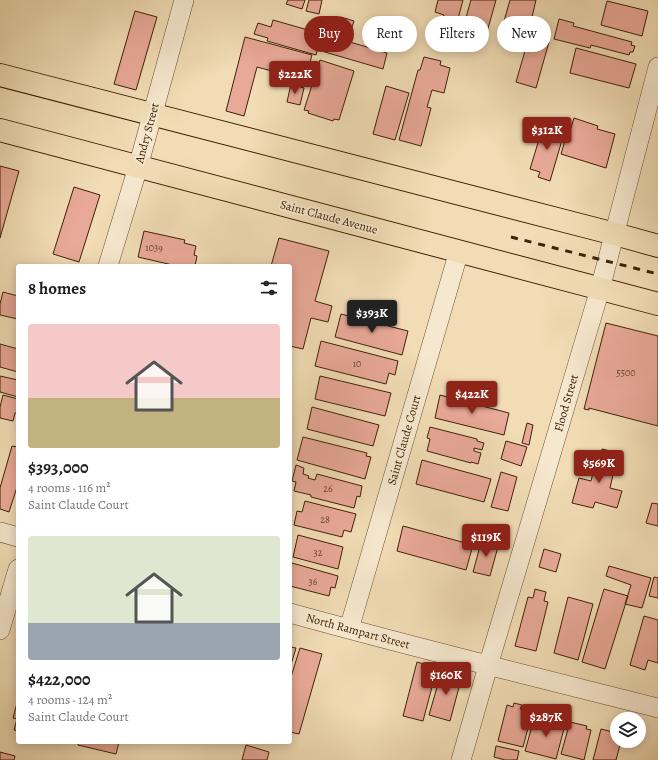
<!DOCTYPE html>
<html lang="en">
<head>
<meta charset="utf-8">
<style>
	:root { --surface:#fff; --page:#f2f2f2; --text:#202124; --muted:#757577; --accent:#8f2418 }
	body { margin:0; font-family:Alegreya,serif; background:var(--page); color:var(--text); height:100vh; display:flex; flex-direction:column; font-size:15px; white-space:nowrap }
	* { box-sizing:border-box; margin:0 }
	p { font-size:13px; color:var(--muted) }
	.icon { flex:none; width:22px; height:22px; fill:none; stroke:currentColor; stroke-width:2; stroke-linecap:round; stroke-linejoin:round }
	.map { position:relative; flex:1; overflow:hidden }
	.sheet { position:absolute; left:16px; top:264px; width:276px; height:480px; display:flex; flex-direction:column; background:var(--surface); border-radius:4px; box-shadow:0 2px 10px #0003 }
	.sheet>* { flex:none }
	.hud { position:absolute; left:304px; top:16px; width:294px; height:36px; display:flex; gap:8px }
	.controls { position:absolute; left:610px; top:712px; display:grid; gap:8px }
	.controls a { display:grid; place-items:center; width:36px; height:36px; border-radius:50%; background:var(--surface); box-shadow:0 2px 10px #0003; font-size:20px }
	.price { position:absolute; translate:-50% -34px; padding:0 9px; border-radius:4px; background:var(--accent); color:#fff; font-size:13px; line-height:26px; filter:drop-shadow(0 1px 2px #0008) }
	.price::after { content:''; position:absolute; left:50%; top:24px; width:12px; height:9px; margin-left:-6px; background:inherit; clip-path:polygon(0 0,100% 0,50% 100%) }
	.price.current { background:#222; color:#fff }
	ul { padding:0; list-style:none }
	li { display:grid; align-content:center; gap:8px; height:212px; padding:0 12px }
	li span { display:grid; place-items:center; height:124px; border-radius:4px; color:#555 }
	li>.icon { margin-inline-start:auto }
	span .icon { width:72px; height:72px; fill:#fffc; stroke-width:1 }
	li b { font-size:17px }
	h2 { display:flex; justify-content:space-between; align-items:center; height:48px; padding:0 12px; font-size:17px }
	.pill { padding:0 14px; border-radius:18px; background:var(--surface); box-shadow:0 2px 10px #0003; font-size:14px; line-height:36px }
	.pill.current { background:var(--accent); color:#fff }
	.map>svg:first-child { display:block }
</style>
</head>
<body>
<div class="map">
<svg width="658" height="760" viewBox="0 0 658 760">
	<rect width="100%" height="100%" fill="#f1dcb5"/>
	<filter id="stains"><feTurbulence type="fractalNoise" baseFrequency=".005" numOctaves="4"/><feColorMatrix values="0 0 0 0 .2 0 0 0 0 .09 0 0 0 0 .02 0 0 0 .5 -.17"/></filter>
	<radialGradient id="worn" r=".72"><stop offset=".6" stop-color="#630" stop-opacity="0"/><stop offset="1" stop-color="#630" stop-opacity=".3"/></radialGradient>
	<path fill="#e9a998" stroke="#3f2106" d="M288,0h17l-3,9 -16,-5z
		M309,0h13l-3,14 -13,-3z
		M438,0h25l-8,30 -14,-4 3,-11 -9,-3z
		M471,0h25l-11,39 -9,-2 -1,4 -4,-2 -1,6 -11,-3z
		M510,0h26l-8,34 -26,-6z
		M607,1l41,10 -6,25 -41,-11z
		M135,11l22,6 -21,73 -22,-6z
		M341,17l13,4 -5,15 -12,-4z
		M559,19l15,4 -1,3 59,16 -1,3 4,1 -2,6h-3l-1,3 -38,-10 -1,3 -36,-9z
		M273,20l49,14 -6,21 -49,-14 1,-3 -14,-4 4,-11 13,4z
		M323,34l64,19 -4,16 -65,-19z
		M245,37l67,18 -7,25 -48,-13 -13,49 -18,-5z
		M529,37l20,5 -13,46 -20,-6z
		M576,48l60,16 -7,24 -59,-15z
		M424,57l17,4 -1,4 10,3 -6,25 -12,-3 -5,17 4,1 -10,38 -22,-6 19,-70h2z
		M320,60l34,11 -15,49 -5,-1 -1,2 -25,-8 1,-2 -5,-1z
		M291,84l13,4 -4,17 -13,-3z
		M386,86l23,7 -14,47 -22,-6z
		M574,118l24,8 -1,3 18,5 -9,34 -45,-14 7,-24 2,1z
		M544,123l21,7 -15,51 -12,-4 2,-5 -10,-3z
		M0,166l19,5 -19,67z
		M74,187l26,8 -21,67 -26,-8z
		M144,231l41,9 -1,3 12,3 -2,9 3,1 -2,10h-18l-39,-9z
		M279,238l50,13 -14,50 17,5 -4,16 -17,-4 -8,31 -13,-3v-80h-19z
		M3,292l15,4v23l-18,-4v-11z
		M341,314l67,17 -6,24 -67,-18z
		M606,323l52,13v90l-69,-18v2l-5,-1z
		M321,341l77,20 -3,14 -6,-2 -3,11 -71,-18z
		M0,344l18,5v23l-18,-5z
		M0,376l18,4v17l-18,-5z
		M320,376l71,17 -6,23 -70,-17z
		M3,395l15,4v14h-3l-2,8 -13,-3v-11z
		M440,395l69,18 -5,22 -69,-17z
		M312,407l67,18 -6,21 -66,-17z
		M527,423l6,2 -4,20 -7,-2z
		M430,427l47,12v2l7,2 -2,7 -8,-2v3l7,2 -3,11 -7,-2v1l-44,-12 3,-12 -3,-1z
		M303,437l64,16 -1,3 5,1 -6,22 -68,-19z
		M506,441l21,6 -6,19 -20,-7z
		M12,446l6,1v37l-9,28 -9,-3v-21z
		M602,449l16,4 -8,35 12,3 -5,17 -22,-6 -2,6 -21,-5 7,-25 12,3 3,-12 3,1z
		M422,460l69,19 -7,23 -68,-18z
		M296,465l8,3 -1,6 6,2 -1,2 7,2 2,-6 45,12 -2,11 -3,-1 -3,12 -43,-11v-2l-17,-4 2,-9 -4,-1z
		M501,472l16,5 -9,34 -17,-4z
		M305,501l51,13 -5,18 -7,-2 -2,7 -48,-12 3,-14 5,1z
		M652,503l6,1v22l-12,-3z
		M403,526l70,19 -7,25 -69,-19z
		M298,535l45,12 -5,22 -45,-12z
		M482,539l17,4 -9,33 -17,-4z
		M544,549l17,5 -5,18 -17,-5z
		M292,563l46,13 -3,12 -4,-1 -2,9 -39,-10v-20h1z
		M609,566l42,12 -9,30 -17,-4 6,-19 -25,-9z
		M654,577l4,1v20l-9,-2z
		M535,589l11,3 -2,9 4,1 -12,49 -21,-5 13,-49 5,1z
		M604,589l24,7 -23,73 -23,-7z
		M568,597l25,7 -15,56 -24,-7z
		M644,616l14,4v43l-10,-3 -3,10 -15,-5z
		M290,647l6,1 -6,20z
		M300,648l22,6 -23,80 -9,-2v-52z
		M417,662l20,6 -14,53 -20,-5z
		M442,670l20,6 -12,45 -21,-6z
		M17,703h1v28l-4,-1 3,-11 -4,-1z
		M514,703l8,2 -2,4 12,4 -9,34 -25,-6 9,-36 6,2z
		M544,714l16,5 -1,4 6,2 -9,34 -31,-8 7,-25 8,2z
		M570,722l17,4 -1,3 5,1 -7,30 -23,-6z
		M601,729l16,4v8h4l-5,19h-23z
		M79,742h40l-3,12 -38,-9z
		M246,745l23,7 -2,8h-25z
		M496,746l23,5 -2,9h-12l-11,-3z
		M0,752l15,4 -1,4h-14z"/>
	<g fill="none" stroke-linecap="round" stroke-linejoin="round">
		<defs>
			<path id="minor" d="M108,266l30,-99 46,-167
				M0,532l18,5
				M290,613c122,34 245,64 368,95
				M349,629l110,-378
				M0,630l18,-61
				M461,760l27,-94 112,-377 58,-222"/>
			<path id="major" d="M0,75l615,159 43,12
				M0,130l658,174"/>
		</defs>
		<use href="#minor" stroke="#6c5032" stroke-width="20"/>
		<use href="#major" stroke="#3f2106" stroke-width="24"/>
		<use href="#minor" stroke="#f6e8cf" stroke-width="19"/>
		<use href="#major" stroke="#f1dcb5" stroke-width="22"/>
		<path stroke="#3f2106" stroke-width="3" stroke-dasharray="7 7" stroke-linecap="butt" d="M511,237l147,37"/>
	</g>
	<g text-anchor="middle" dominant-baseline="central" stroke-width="4" stroke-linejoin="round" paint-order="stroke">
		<g font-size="10" fill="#6a432a">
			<text x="154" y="247">1039</text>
			<text x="357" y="363">10</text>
			<text x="626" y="372">5500</text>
			<text x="328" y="488">26</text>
			<text x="325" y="519">28</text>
			<text x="318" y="552">32</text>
			<text x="313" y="581">36</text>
		</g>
		<g font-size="12" fill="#3f2106" stroke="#f6e8cf">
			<text transform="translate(147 133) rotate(-75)">Andry Street</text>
			<text transform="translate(329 217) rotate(15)">Saint Claude Avenue</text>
			<text transform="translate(566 403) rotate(-74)">Flood Street</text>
			<text transform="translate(404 440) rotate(-74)">Saint Claude Court</text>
			<text transform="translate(358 631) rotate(15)">North Rampart Street</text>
		</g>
	</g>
	<rect width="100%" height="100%" filter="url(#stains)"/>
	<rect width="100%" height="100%" fill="url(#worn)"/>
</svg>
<div class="controls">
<a><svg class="icon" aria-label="layers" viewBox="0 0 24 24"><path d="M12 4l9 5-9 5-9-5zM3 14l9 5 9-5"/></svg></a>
</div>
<b class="price" style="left:295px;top:95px">$222K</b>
<b class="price" style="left:547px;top:151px">$312K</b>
<b class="price current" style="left:372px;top:334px">$393K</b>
<b class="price" style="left:472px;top:415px">$422K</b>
<b class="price" style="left:599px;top:484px">$569K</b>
<b class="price" style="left:486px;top:558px">$119K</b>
<b class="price" style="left:446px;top:696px">$160K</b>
<b class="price" style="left:546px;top:738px">$287K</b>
<div class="hud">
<a class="pill current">Buy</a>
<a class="pill">Rent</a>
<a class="pill">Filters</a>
<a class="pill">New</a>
</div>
<section class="sheet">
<h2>8 homes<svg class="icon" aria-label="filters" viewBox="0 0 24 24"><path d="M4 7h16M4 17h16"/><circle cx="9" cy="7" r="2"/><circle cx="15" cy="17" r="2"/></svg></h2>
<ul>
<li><span style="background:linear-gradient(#f6c9c9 60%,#c2b280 0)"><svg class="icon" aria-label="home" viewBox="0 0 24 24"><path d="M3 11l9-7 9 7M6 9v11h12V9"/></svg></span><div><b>$393,000</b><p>4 rooms · 116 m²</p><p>Saint Claude Court</p></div></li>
<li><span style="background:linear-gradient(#dfe7d0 70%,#9aa5b1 0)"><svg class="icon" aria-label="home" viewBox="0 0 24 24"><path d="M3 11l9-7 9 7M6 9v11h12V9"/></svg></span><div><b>$422,000</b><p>4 rooms · 124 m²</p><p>Saint Claude Court</p></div></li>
</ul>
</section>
</div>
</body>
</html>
